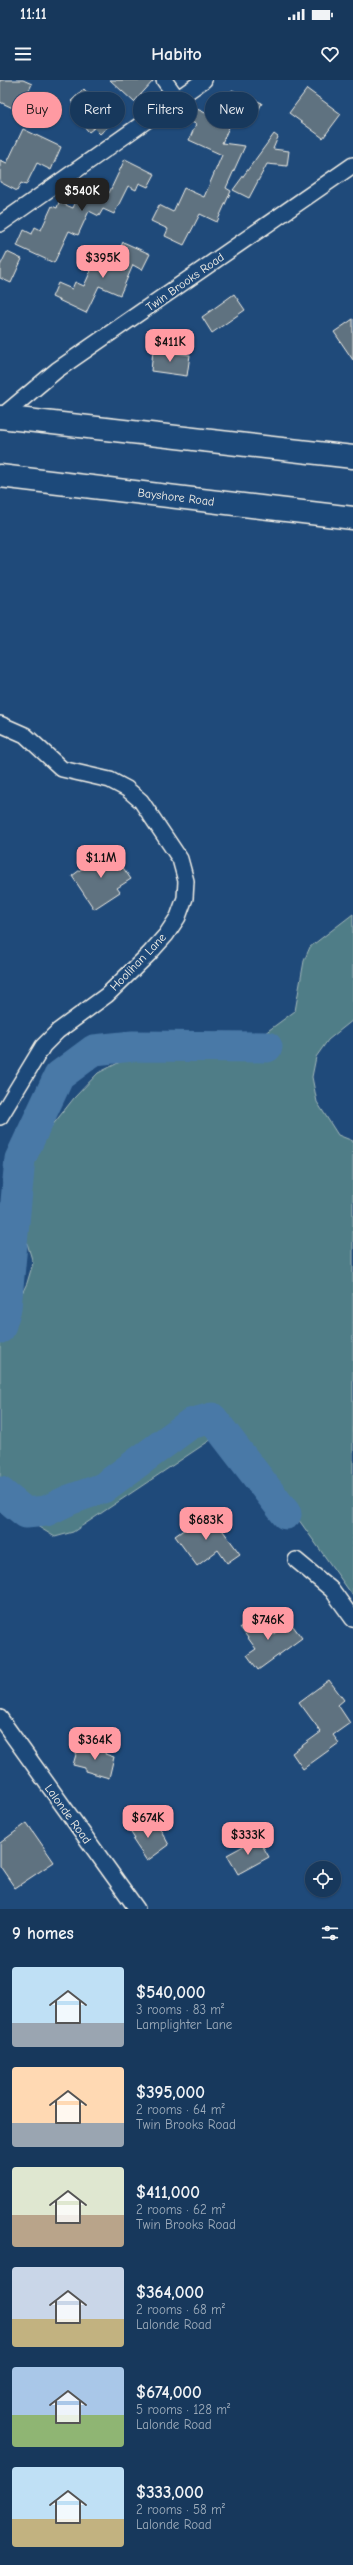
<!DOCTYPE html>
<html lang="en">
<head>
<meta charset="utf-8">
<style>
	:root { --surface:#17385c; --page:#203f62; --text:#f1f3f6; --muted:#9eacbb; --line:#365272; --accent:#ff9aa2 }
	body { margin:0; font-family:"Comic Neue",sans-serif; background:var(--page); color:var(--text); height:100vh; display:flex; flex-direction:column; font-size:15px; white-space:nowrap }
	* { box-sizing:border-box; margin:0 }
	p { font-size:13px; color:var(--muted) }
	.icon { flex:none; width:22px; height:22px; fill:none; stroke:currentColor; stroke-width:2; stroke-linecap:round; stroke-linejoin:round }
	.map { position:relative; height:1829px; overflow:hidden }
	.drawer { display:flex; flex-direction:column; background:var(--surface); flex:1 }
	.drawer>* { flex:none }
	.banner { position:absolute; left:12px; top:12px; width:329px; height:36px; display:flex; gap:8px }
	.fabs { position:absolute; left:305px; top:1781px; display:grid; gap:8px }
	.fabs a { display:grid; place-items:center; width:36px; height:36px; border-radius:50%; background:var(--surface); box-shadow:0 1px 3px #0004,0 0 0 1px var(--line); font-size:20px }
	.price { position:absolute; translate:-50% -34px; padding:0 9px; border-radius:8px; background:var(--accent); color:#111; font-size:13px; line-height:26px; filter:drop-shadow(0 1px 2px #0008) }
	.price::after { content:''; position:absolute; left:50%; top:24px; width:12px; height:9px; margin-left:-6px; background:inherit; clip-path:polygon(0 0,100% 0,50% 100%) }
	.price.current { background:#222; color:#fff }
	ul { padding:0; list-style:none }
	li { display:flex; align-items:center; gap:12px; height:100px; padding:0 12px }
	li span { display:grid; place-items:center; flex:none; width:112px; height:80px; border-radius:4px; color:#555 }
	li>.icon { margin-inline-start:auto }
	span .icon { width:48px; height:48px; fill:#fffc; stroke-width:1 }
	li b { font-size:17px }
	h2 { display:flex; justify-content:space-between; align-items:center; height:48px; padding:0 12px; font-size:17px }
	.pill { padding:0 14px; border-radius:18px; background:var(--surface); box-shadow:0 1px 3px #0004,0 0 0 1px var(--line); font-size:14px; line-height:36px }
	.pill.current { background:var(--accent); color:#111 }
	.status { display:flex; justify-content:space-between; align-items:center; height:28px; padding:0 20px; background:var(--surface); direction:ltr }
	.status svg { height:11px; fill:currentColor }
	header { display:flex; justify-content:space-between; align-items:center; height:52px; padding:0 12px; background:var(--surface); font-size:18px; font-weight:600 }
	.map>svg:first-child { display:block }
</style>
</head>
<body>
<div class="status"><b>11:11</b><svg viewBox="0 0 49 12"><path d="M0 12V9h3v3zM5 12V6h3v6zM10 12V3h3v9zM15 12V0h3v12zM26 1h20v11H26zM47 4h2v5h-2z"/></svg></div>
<header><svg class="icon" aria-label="menu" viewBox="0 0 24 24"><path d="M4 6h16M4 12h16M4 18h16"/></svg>Habito<svg class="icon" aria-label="heart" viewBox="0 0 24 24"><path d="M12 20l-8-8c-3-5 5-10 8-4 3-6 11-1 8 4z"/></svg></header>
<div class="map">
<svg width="353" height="1829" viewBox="0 0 353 1829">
	<rect width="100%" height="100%" fill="#1f4a7a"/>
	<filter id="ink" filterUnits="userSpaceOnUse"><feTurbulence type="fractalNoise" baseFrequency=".025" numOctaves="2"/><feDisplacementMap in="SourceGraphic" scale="8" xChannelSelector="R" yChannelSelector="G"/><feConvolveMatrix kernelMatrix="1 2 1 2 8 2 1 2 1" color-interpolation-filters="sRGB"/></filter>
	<g filter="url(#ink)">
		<path fill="#4f7d87" stroke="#a2b7b8" d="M353,834v106l-25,20 -12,17 -4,20 5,25 21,33 15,6v455l-109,-153 -9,-9 -14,-1 -148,99 -18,5 -18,-11 -37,-45v-141l27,-57 6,-20 -12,-40 7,-36 12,-46 34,-43 24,-25 28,-14 20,-4 77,6 19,-11 53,-39 9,-50 6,-14z"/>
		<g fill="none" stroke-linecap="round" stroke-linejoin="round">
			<path stroke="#4a79a7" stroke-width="31" d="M0,1248l6,-20 14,-149 39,-83 35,-26 39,-4 134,1
				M0,1412l26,21 20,-2 23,-11 34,-12 87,-64 22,-6 74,96"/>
		</g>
		<path fill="#5f7280" stroke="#f4f1e8" d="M0,0h23l9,4 -13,27 -19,-9z
			M110,0h44l-20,22z
			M84,9l29,33 -13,12 -6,-6 -5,4 -17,-19 6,-4 -7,-8z
			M307,9l34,25 -18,24 -34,-25z
			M232,10l30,13 -7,14 -18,-8 -15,34 23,3 -19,42 5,3 -14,31 -17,-8 -16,31 -19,-9 3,-7 -17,-8 8,-16 14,7 11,-24 20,9 18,-42 -33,-15 7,-16 -5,-2 6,-13 17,8 10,-23 5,3z
			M23,49l38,18 -10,23 -14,-7 -11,22 -5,-2 -4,8 -17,-9v-22l7,3z
			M274,54l4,3 -5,12 16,2 -2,15 -20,-2 -18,34 -16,-8z
			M125,79l30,15 -7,13 -9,-4 -3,7 -8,-4 -14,28 -11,-5 -4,7 -10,-5 -11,24 -9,-4 -15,32 -37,-17 7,-16 8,4 3,-7 6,3 11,-24 5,2 2,-6 14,6 12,-27 24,12z
			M123,162l27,12 -8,16 -9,-5 -13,30 -21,-9 -13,27 -34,-16 6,-14 14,6 3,-7 9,4 9,-20 6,3 3,-8 10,5z
			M7,172l15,7 -11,24 -11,-5v-12z
			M234,214l11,16 -33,23 -10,-16z
			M353,239v41l-19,-28z
			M153,270l37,5 -3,21 -36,-5z
			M109,768l22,31 -14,9 3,4 -26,17 -22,-33z
			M209,1432l31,42 -13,9 -9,-13 -21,16 -22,-30z
			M258,1534l14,21 18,-13 12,16 -44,32 -11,-15 9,-6 -16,-22z
			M329,1600l15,20 -6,5 12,18 -17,12 6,8 -36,26 -11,-16 29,-21 -22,-30z
			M94,1663l13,4 -2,7 9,3 -5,21 -24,-7v-3l-12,-3 5,-18 14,4z
			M144,1738l8,11 6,-4 11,20 -22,16 -14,-21 2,-1 -7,-11z
			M27,1743l27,39 -39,26 -15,-22v-23z
			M258,1758l11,19 -31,17 -11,-19z"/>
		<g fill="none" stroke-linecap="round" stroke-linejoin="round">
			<defs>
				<path id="street" d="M164,0l13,18
					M0,144l204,-144
					M1,337l56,-47 296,-205
					M0,644l25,11 37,34 48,11 17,9 14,12 39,58 6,22 -1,17 -7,19 -12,18 -17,19 -42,41 -49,36 -15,15 -43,71
					M296,1480l36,30 21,29
					M0,1638l137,191"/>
				<path id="primary" d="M0,337l353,40
					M0,396l353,42"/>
			</defs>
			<use href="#street" stroke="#f4f1e8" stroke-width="18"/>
			<use href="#primary" stroke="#f4f1e8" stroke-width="25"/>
			<use href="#street" stroke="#1f4a7a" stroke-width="15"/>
			<use href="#primary" stroke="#1f4a7a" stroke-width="22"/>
		</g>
	</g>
	<g text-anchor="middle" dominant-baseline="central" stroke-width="4" stroke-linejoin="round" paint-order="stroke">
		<g font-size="12" fill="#f4f1e8" stroke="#1f4a7a">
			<text transform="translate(185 202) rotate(-35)">Twin Brooks Road</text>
			<text transform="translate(176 417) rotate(7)">Bayshore Road</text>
			<text transform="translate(138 882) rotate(-46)">Hoolihan Lane</text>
			<text transform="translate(68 1734) rotate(54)">Lalonde Road</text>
		</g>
	</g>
</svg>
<div class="fabs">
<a><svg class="icon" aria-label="locate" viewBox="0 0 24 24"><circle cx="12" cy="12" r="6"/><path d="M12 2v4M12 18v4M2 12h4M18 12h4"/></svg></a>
</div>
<b class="price current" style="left:82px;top:132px">$540K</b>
<b class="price" style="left:103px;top:199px">$395K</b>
<b class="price" style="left:170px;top:283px">$411K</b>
<b class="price" style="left:101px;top:799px">$1.1M</b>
<b class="price" style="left:206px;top:1461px">$683K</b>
<b class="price" style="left:268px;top:1561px">$746K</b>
<b class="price" style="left:95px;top:1681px">$364K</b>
<b class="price" style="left:148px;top:1759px">$674K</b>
<b class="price" style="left:248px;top:1776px">$333K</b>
<div class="banner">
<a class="pill current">Buy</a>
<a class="pill">Rent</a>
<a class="pill">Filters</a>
<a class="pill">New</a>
</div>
</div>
<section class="drawer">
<h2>9 homes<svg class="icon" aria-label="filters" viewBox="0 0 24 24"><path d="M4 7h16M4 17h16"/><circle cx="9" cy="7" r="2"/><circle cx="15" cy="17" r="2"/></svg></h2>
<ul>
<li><span style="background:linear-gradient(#bfe0f5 70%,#9aa5b1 0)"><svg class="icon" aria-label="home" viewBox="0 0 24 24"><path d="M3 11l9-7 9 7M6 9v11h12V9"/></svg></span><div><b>$540,000</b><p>3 rooms · 83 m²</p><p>Lamplighter Lane</p></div></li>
<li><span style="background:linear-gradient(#ffd9b3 70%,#9aa5b1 0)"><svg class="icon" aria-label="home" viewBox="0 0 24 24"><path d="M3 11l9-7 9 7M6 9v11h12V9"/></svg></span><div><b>$395,000</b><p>2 rooms · 64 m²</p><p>Twin Brooks Road</p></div></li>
<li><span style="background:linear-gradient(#dfe7d0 60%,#b9a48a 0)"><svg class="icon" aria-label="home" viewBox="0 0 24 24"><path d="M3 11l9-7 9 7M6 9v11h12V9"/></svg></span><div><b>$411,000</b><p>2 rooms · 62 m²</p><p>Twin Brooks Road</p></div></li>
<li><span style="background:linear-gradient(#c9d6e8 65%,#c2b280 0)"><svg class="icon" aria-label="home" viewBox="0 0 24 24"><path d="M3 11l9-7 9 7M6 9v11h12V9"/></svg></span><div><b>$364,000</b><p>2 rooms · 68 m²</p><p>Lalonde Road</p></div></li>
<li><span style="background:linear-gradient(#a9c7e8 60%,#8fb573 0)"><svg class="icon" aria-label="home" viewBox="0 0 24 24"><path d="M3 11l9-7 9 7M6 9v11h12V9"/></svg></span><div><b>$674,000</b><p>5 rooms · 128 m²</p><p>Lalonde Road</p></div></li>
<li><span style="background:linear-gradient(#bfe0f5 65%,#c2b280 0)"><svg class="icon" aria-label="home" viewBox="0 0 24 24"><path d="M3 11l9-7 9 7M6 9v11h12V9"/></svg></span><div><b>$333,000</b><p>2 rooms · 58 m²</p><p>Lalonde Road</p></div></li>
</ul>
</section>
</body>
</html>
